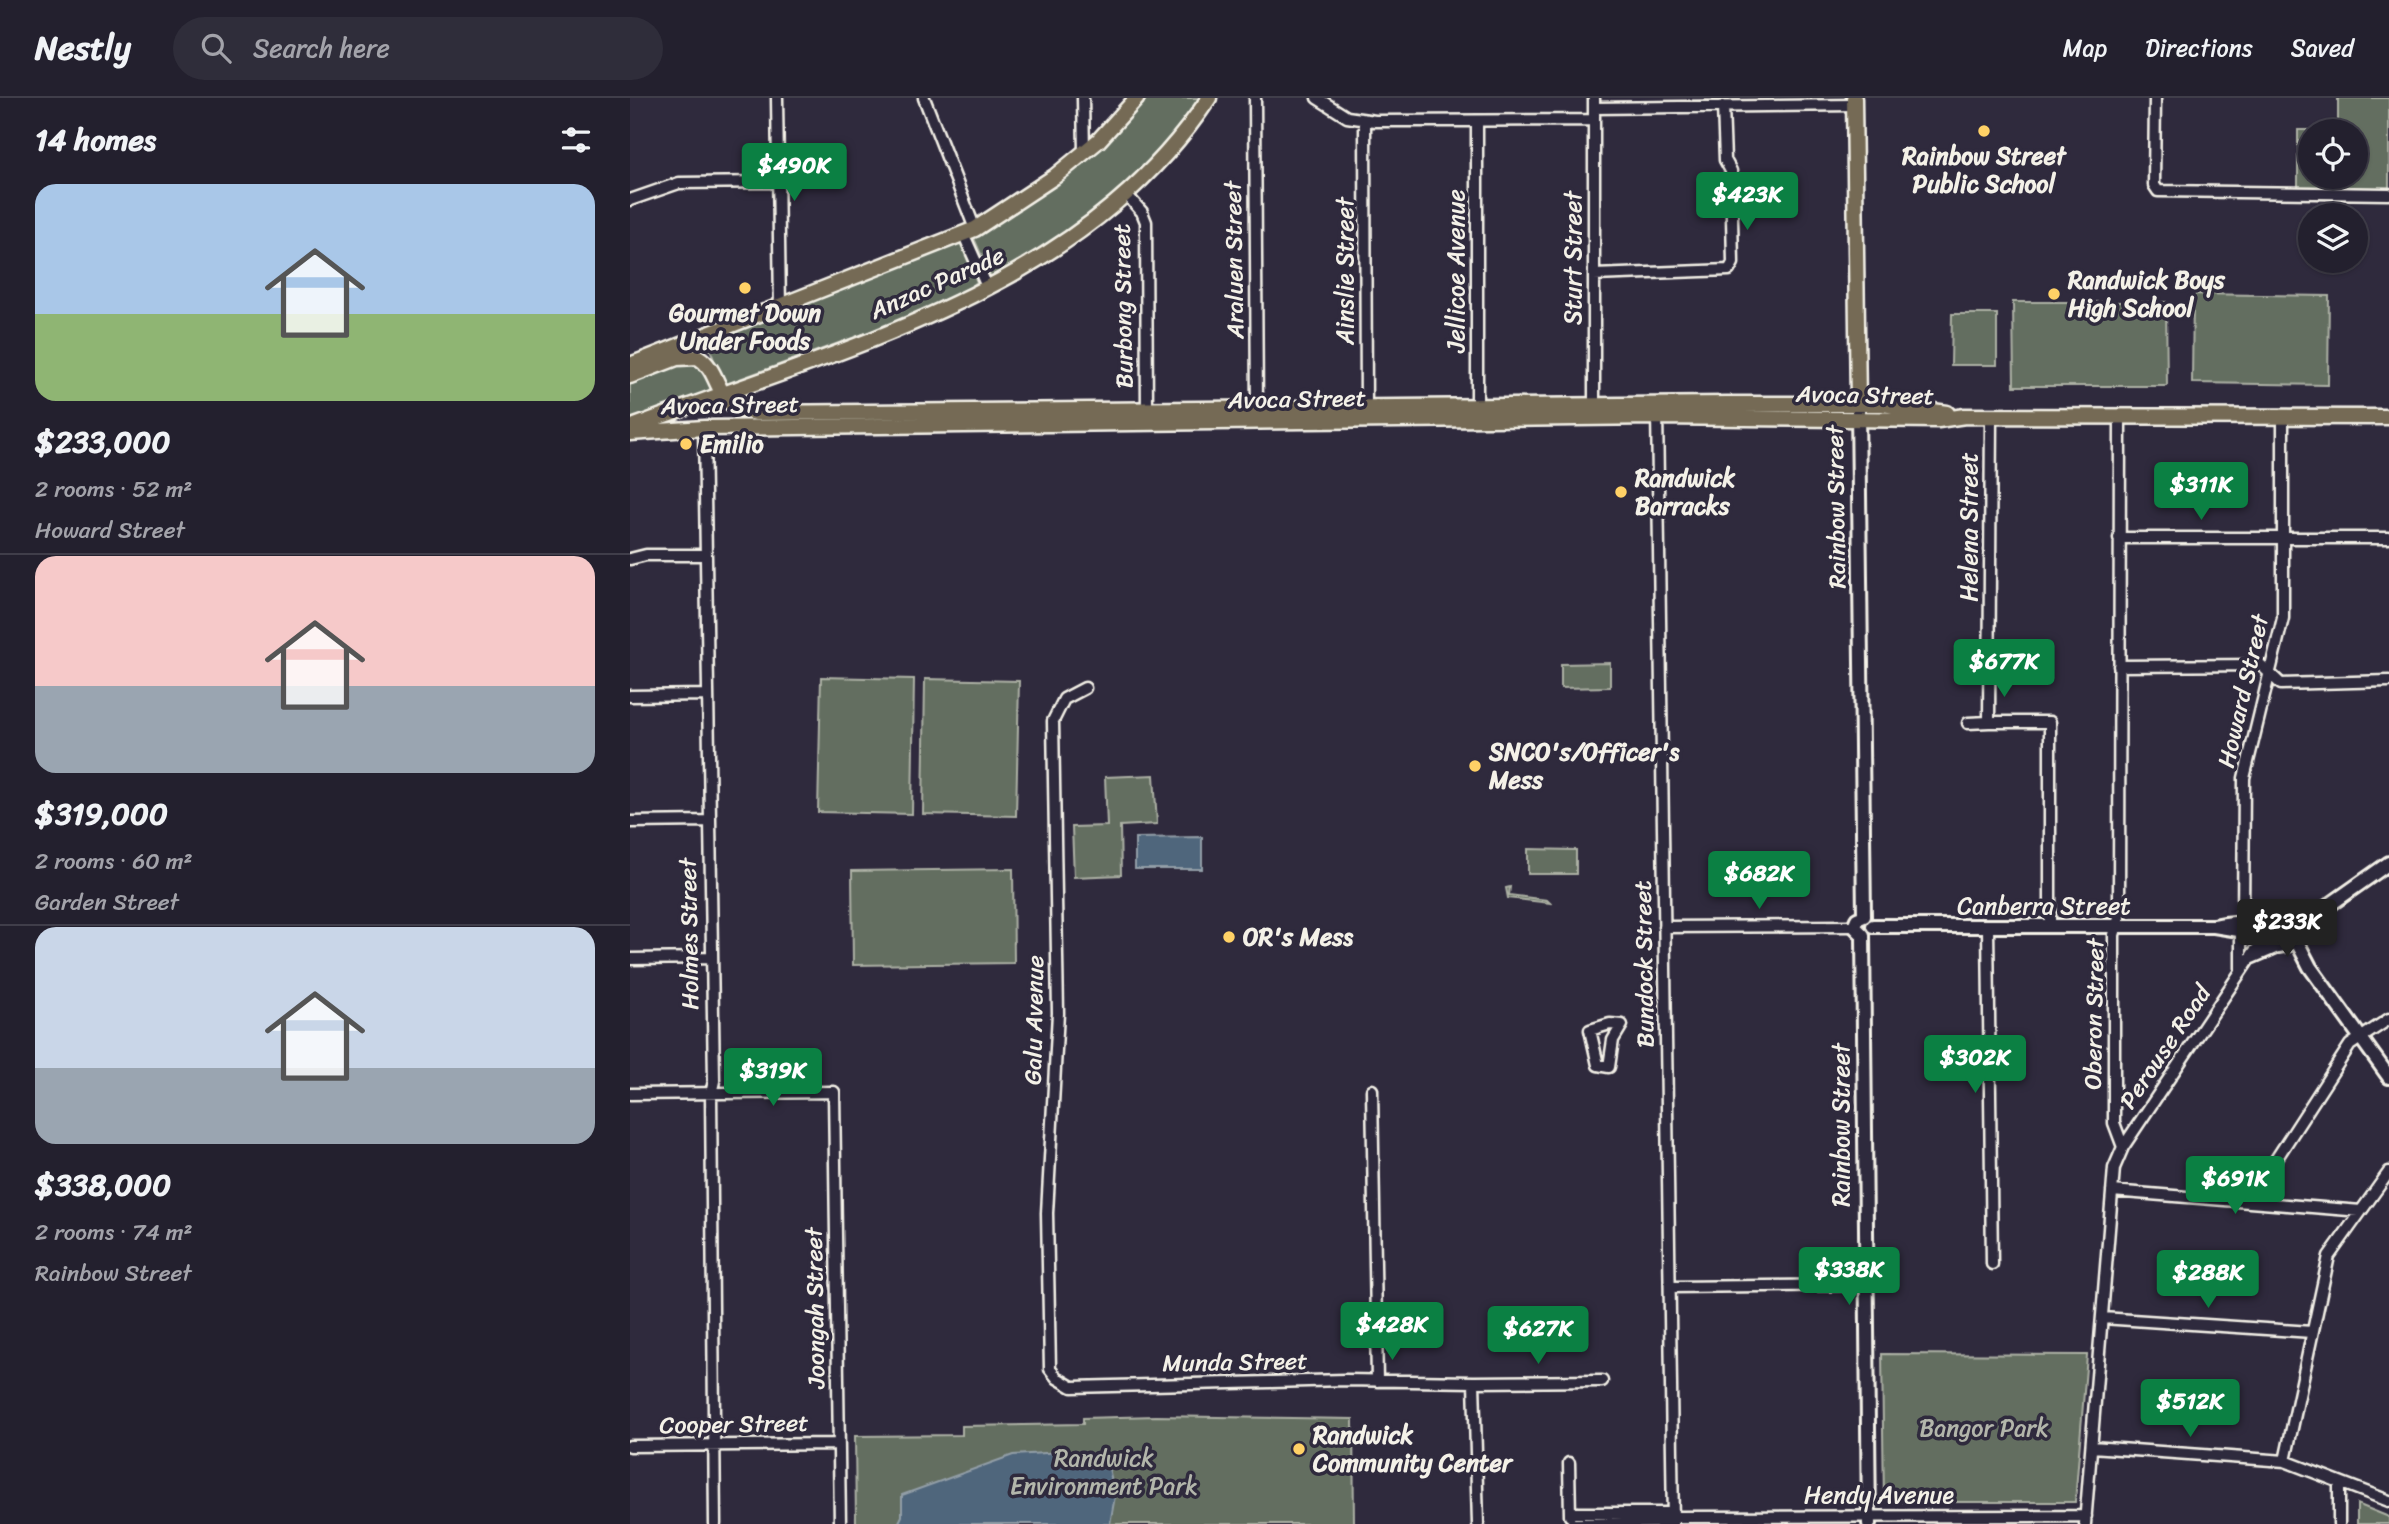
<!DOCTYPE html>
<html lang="en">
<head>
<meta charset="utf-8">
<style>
	:root { --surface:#23202e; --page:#2f2d3a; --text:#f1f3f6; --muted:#a3a3aa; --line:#403e4a; --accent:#0b8043 }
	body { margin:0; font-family:Sriracha,sans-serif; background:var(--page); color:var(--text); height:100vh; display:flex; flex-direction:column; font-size:26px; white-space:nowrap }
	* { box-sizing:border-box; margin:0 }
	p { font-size:23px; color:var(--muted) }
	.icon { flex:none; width:38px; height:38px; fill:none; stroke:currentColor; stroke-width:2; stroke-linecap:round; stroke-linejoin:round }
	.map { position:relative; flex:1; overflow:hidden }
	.sheet { display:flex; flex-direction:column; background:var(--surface); width:630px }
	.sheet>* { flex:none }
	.controls { position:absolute; left:1668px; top:21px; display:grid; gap:14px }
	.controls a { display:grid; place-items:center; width:70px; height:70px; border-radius:50%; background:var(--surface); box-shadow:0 2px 5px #0004,0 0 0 2px var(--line); font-size:35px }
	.price { position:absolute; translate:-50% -60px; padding:0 16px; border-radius:7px; background:var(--accent); color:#fff; font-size:23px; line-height:46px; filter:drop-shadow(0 2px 4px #0008) }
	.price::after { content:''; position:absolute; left:50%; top:42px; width:21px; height:16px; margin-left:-10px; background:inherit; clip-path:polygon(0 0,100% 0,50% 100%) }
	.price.current { background:#222; color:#fff }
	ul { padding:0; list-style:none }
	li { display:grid; align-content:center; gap:14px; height:371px; padding:0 35px }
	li+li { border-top:2px solid var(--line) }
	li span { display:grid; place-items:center; height:217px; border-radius:21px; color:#555 }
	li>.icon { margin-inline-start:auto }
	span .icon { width:126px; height:126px; fill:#fffc; stroke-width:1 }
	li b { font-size:30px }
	h2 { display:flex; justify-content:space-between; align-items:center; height:84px; padding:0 35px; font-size:30px }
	header { display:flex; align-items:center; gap:42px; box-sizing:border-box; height:98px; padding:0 35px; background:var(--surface); border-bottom:2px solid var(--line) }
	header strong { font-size:33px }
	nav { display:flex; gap:38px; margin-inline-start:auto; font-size:24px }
	.search { width:490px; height:63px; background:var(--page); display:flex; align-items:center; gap:18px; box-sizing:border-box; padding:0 24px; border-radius:38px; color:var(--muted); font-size:26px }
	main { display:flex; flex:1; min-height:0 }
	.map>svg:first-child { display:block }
</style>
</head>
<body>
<header>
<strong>Nestly</strong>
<div class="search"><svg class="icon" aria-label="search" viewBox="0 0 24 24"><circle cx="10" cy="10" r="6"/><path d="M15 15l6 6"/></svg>Search here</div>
<nav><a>Map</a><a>Directions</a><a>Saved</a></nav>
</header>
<main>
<section class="sheet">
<h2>14 homes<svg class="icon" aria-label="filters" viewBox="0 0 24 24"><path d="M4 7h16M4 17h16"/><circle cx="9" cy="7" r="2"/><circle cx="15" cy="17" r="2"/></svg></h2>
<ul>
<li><span style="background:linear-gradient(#a9c7e8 60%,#8fb573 0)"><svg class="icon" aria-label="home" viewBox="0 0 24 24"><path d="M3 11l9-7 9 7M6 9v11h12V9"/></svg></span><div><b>$233,000</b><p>2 rooms · 52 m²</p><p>Howard Street</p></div></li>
<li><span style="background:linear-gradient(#f6c9c9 60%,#9aa5b1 0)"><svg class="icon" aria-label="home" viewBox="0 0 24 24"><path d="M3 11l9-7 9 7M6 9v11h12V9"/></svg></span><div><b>$319,000</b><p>2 rooms · 60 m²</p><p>Garden Street</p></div></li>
<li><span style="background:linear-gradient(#c9d6e8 65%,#9aa5b1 0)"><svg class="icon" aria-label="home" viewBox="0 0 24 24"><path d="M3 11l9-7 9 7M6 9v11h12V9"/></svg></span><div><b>$338,000</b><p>2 rooms · 74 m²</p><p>Rainbow Street</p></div></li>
</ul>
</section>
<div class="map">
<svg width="1759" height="1426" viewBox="0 0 1759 1426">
	<rect width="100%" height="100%" fill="#2f2a3d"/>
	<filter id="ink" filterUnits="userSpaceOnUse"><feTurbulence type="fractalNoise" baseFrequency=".0143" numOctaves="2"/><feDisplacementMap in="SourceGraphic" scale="14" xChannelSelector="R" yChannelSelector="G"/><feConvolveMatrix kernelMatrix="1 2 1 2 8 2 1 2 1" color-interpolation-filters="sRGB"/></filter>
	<g filter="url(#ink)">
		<path fill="#636e61" stroke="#acb0a4" stroke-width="2" fill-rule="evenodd" d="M515,0h57l-54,66 -72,65 -84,50 -19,-43 65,-39z
			M1708,0h51v91h-91v-59h40zM1680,33h46v46h-46z
			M330,144l17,40 -21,16 -35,15 -198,72 -15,-42z
			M1563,196l136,2 -1,89 -136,-2z
			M1383,204h153l1,84h-153z
			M1322,216h45v51h-46z
			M47,265h20l7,6 7,18 -3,5 -78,29v-40z
			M980,565v24l-49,1v-24z
			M191,579l93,2 -2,135 -94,-2z
			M295,581l94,2 -3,135 -93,-2z
			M524,677l3,49 -37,2 1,49 -47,2 -2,-50 35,-1 -2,-49z
			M898,751l48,1v24h-48z
			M383,771l1,94 -161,2 -1,-94z
			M880,789l-1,8 38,5 3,3 -42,-5 -2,-10z
			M1252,1256l205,1 -12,147h-191z
			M526,1318l197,3 1,105h-498l-1,-88 107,-1v-9l121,-2v-6z
			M1727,1406l32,13v7h-32z"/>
		<path fill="#50667b" stroke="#929ea7" stroke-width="2" d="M572,739v32h-67v-31z
			M432,1354l47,16 6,28 -5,28h-212l4,-8v-21l111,-40z"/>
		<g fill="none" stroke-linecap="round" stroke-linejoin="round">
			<defs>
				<path id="street" d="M147,0l3,210
					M294,0l51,131
					M453,0l1,55
					M625,0l2,313
					M687,0l30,19 28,4 219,-1
					M964,0v311
					M1525,0l-1,87 4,6 231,3
					M964,10l260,-3
					M735,22l1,294
					M847,23v290
					M496,96l16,18 4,10 1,193
					M0,102l49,-17 99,-1
					M334,137l24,54
					M964,177l135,-5 4,-7 -2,-92 -6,-11 -2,-54
					M1027,313l16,1113
					M1361,318l-2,306h61v204
					M1490,318l-1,502 -5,17v188l9,24
					M74,330l10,653 -3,13 4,430
					M1489,440h270
					M0,461l16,-4h60
					M1489,568l142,-1 20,19 108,-3
					M455,590l-21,11 -11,22 5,292 -11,200 3,156 7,9 15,9 273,-7 129,2 4,142
					M0,598l77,-1
					M1338,625l21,-1
					M0,724l79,-1
					M1613,824l1,-144 39,-160v-202
					M1358,828l4,338
					M1034,829l190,-1
					M1611,834v38
					M1622,860l28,-12
					M0,861l80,-1
					M980,926l12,1 -9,15 -4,27 -11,-2 -8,-35z
					M742,992l5,291
					M0,996l204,-2 6,432
					M1482,1093l249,20
					M1619,1103l101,-156 39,-26
					M1041,1189l194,-2
					M1472,1220l210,14
					M844,1284l128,-1
					M0,1348l208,-2
					M1462,1349l193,14 104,40
					M1655,1363l44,-205 60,-84
					M939,1365l1,53
					M940,1415h103
					M1043,1419l413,-1
					M942,1426l101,-2
					M1455,1426l29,-356 9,-21 131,-195 16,-16
					M1709,1426v-41"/>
				<path id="secondary" d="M1228,311l6,507
					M1674,825l85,-60
					M1647,826l-7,12 8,10 12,-2 3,-14
					M1243,828h341c32,-8 62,1 94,-8
					M1584,828l56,9
					M1233,837l6,589
					M1233,837l-9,-9 3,-7 7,-3
					M1664,838l16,31 79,110"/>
				<path id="primary" d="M1224,0l4,306
					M0,267l345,-136 79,-52 44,-36 39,-43
					M0,278l47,-18 21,-1c26,16 13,50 58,56l971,-9h155l65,9
					M5,328c205,-78 445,-133 574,-328
					M0,335l74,-5 953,-11 281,3 27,-4 424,1"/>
			</defs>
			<use href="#street" stroke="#f4f1e8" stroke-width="15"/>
			<use href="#secondary" stroke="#f4f1e8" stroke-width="18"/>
			<use href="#primary" stroke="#f4f1e8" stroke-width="19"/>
			<use href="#street" stroke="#2f2a3d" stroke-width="10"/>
			<use href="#secondary" stroke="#2f2a3d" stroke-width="12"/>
			<use href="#primary" stroke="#746b55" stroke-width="14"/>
		</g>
	</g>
	<g fill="#ffd166" stroke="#2f2a3d" stroke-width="2.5">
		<circle cx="1354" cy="33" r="7"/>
		<circle cx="115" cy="190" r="7"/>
		<circle cx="1424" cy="196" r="7"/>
		<circle cx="56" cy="346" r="7"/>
		<circle cx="991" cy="394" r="7"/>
		<circle cx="845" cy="668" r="7"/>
		<circle cx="599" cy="839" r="7"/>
		<circle cx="669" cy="1351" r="7"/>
	</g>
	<g text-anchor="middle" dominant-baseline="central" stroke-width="7" stroke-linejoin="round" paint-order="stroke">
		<g font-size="24" font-weight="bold" fill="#f4f1e8" stroke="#2f2a3d" text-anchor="start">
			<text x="1354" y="58" text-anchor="middle">Rainbow Street<tspan x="1354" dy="28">Public School</tspan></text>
			<text x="1438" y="182">Randwick Boys<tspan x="1438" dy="28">High School</tspan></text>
			<text x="115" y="215" text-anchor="middle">Gourmet Down<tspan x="115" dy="28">Under Foods</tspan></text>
			<text x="70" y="346">Emilio</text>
			<text x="1005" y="380">Randwick<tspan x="1005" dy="28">Barracks</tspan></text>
			<text x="859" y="654">SNCO's/Officer's<tspan x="859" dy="28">Mess</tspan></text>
			<text x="613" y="839">OR's Mess</text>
			<text x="683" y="1337">Randwick<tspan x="683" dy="28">Community Center</tspan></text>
		</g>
		<g font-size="24" fill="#f4f1e8" stroke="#2f2a3d">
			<text transform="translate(943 160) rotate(-90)">Sturt Street</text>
			<text transform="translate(604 162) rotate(-91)">Araluen Street</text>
			<text transform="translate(715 173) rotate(-90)">Ainslie Street</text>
			<text transform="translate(826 173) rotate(-90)">Jellicoe Avenue</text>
			<text transform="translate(307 185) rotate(-24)">Anzac Parade</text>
			<text transform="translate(493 208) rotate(-91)">Burbong Street</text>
			<text transform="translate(1235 297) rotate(1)">Avoca Street</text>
			<text transform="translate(667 301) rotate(-1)">Avoca Street</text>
			<text transform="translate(100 307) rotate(-1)">Avoca Street</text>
			<text transform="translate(1206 409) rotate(-91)">Rainbow Street</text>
			<text transform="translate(1339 429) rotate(-90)">Helena Street</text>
			<text transform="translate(1613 593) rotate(-77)">Howard Street</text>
			<text x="1414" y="808">Canberra Street</text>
			<text transform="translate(59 836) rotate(-91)">Holmes Street</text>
			<text transform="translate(1014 866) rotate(-91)">Bundock Street</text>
			<text transform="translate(1464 916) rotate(-89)">Oberon Street</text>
			<text transform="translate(404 922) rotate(-89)">Galu Avenue</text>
			<text transform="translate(1535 949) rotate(-56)">Perouse Road</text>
			<text transform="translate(1211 1027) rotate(-90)">Rainbow Street</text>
			<text transform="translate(185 1210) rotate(-91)">Joongah Street</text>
			<text transform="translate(605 1264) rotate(-1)">Munda Street</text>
			<text transform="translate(104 1326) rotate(-1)">Cooper Street</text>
			<text x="1249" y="1397">Hendy Avenue</text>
		</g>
		<g font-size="24" fill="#b3b6ab" stroke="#2f2a3d">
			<text x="1354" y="1330">Bangor Park</text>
			<text x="474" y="1360">Randwick<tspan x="474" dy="28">Environment Park</tspan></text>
		</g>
	</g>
</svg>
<div class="controls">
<a><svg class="icon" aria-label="locate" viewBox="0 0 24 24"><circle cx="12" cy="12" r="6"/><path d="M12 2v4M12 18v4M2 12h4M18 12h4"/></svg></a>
<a><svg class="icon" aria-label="layers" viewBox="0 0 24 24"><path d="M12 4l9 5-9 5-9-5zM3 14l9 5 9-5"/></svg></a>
</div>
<b class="price" style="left:164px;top:105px">$490K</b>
<b class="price" style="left:1117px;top:134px">$423K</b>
<b class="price" style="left:1571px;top:424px">$311K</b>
<b class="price" style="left:1374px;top:601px">$677K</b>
<b class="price" style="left:1129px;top:813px">$682K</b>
<b class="price current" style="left:1657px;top:861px">$233K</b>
<b class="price" style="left:1345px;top:997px">$302K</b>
<b class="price" style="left:143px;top:1010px">$319K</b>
<b class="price" style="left:1605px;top:1118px">$691K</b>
<b class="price" style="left:1219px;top:1209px">$338K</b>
<b class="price" style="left:1578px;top:1212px">$288K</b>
<b class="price" style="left:762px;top:1264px">$428K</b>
<b class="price" style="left:908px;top:1268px">$627K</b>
<b class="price" style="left:1560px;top:1341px">$512K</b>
</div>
</main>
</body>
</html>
